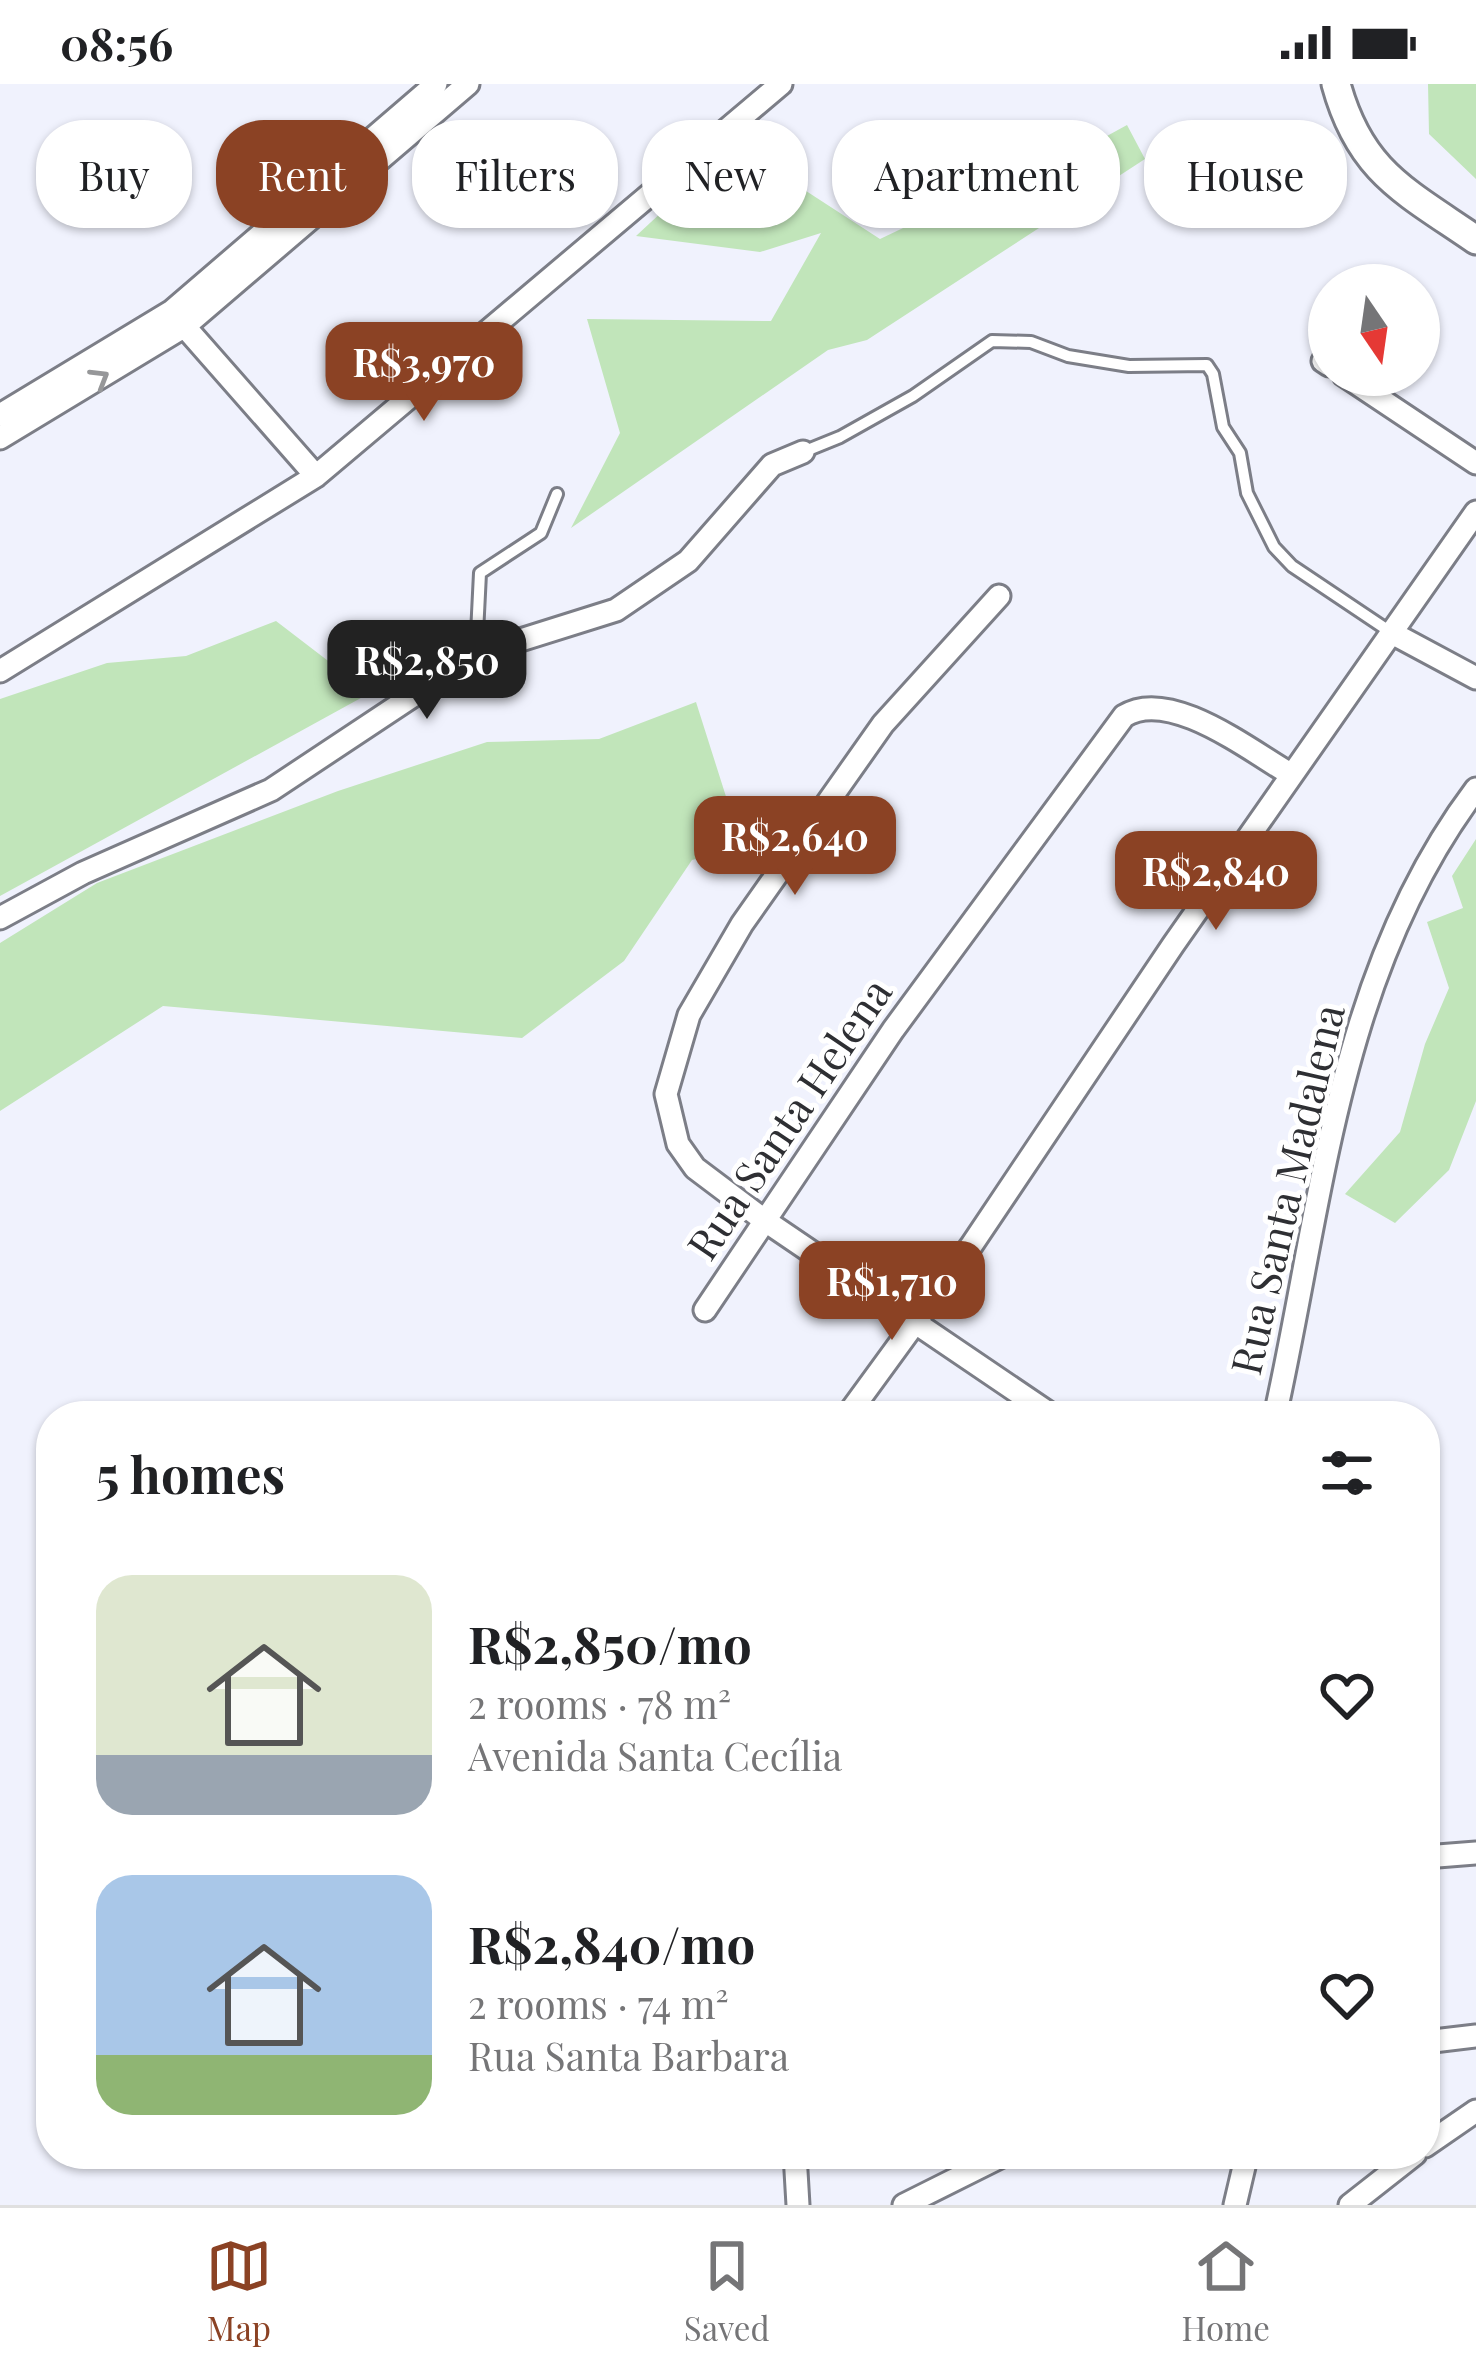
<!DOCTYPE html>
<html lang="en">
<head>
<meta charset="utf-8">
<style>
	:root { --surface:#fff; --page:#f2f2f2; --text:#202124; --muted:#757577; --line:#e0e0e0; --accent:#8b4224 }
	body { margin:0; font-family:"Playfair Display",serif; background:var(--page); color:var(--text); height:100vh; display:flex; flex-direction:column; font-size:45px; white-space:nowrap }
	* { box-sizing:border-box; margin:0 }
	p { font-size:39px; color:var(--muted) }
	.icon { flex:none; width:66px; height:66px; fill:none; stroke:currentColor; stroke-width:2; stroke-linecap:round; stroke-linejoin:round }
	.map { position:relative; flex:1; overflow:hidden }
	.details { position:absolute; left:36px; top:1317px; width:1404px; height:768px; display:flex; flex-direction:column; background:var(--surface); border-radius:48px; box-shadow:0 3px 9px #0004 }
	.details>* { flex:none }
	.top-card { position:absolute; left:36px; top:36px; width:1404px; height:108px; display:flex; gap:24px }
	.needle { width:78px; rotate:167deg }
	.controls { position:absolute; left:1308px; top:180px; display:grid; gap:24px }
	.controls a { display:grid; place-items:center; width:132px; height:132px; border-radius:50%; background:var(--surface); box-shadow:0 3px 9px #0004; font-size:60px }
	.price { position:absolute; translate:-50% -102px; padding:0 27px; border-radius:24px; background:var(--accent); color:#fff; font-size:39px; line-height:78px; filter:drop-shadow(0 3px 6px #0008) }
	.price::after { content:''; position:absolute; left:50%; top:72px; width:36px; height:27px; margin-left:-18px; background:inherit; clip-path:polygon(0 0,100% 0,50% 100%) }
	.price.current { background:#222; color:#fff }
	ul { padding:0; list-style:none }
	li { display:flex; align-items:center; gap:36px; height:300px; padding:0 60px }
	li span { display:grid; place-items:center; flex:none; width:336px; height:240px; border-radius:36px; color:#555 }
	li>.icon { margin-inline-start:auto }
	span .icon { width:144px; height:144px; fill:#fffc; stroke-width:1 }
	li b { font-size:51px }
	h2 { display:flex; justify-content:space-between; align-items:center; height:144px; padding:0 60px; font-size:51px }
	.pill { padding:0 42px; border-radius:48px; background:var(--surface); box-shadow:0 3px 9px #0004; font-size:42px; line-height:108px }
	.pill.current { background:var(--accent); color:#fff }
	.status { display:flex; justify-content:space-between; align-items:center; height:84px; padding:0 60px; background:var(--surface); direction:ltr }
	.status svg { height:33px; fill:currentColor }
	.tabs { display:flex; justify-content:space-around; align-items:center; height:168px; border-top:3px solid var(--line); background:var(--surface); font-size:33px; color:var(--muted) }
	.tabs a { display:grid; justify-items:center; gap:6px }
	.tabs .current { color:var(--accent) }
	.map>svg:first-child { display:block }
</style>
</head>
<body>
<div class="status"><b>08:56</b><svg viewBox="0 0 49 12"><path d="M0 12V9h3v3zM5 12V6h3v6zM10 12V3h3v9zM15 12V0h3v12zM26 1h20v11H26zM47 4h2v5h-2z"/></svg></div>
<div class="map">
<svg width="1476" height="2121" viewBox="0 0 1476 2121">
	<rect width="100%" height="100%" fill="#f0f2fd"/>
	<path fill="#c1e5ba" d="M1428,0h48v95l-47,-45z
		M1127,41l18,34 -278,181 -39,10 -257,178 49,-95 -33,-114 184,2 50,-88 -61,19 -124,-16 87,-81 60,21 97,63 42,-20 40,-35 50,4z
		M276,537l94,72 -370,203v-197l107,-36 79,-7z
		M696,618l46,145 -50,13 -68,101 -102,77 -359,-32 -163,105v-168l97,-60 241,-92 149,-49 112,-3z
		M1476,755v262l-27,69 -54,53 -50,-29 55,-62 25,-88 24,-56 -22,-66 36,-14 -11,-32z"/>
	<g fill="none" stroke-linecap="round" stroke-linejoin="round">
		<defs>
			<path id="service" d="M803,368l37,-15 73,-41 79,-55 39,1 37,14 61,10 78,-1 6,9 10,53 17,26 7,40 27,54 18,19 100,67
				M476,570l4,-81 61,-40 16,-39"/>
			<path id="minor" d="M178,235l138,157
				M1323,277l6,4
				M1344,291l132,88
				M0,331l172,-104 264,-227
				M0,354l185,-112 283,-242
				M999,512l-116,128 -141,200 -53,91 -23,79 12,50 17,24 69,52 289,196
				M1392,549l84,45
				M0,587l316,-195 465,-392
				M0,834l83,-45 188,-83 205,-136 140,-44 72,-49 84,-96 31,-13
				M705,1226l188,-280 231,-314c46,-29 126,35 168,59
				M847,1332l124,-170 202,-301 303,-433
				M1275,1332c48,-216 63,-444 201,-627
				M1425,1773l51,-4
				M1425,1958l51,-6
				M1425,2062l51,-35
				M795,2070l3,51
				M904,2121l102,-51
				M1235,2121l12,-51
				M1350,2121l65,-51"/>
			<path id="secondary" d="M1336,0c24,88 69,107 140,156"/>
		</defs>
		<use href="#service" stroke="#7c7e87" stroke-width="16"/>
		<use href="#minor" stroke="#7c7e87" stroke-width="27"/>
		<use href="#secondary" stroke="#7c7e87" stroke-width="33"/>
		<use href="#service" stroke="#fff" stroke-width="10"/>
		<use href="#minor" stroke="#fff" stroke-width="21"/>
		<use href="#secondary" stroke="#fff" stroke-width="27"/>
	</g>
	<defs><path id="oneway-chevron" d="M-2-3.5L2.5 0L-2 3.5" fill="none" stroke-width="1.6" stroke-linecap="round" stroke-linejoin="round" transform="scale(3)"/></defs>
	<use stroke="#969799" href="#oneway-chevron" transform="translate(100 294) rotate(-31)"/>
	<g text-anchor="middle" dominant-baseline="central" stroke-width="10" stroke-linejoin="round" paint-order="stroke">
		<g font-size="42" fill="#2e2f33" stroke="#fff">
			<text transform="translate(788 1034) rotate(-56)">Rua Santa Helena</text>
			<text transform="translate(1286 1105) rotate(-77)">Rua Santa Madalena</text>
		</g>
	</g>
</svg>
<div class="controls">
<a><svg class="needle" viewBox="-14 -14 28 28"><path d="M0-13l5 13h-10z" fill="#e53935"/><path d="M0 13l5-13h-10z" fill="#757577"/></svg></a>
</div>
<b class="price" style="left:424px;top:340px">R$3,970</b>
<b class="price current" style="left:427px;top:638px">R$2,850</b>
<b class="price" style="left:795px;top:814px">R$2,640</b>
<b class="price" style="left:1216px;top:849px">R$2,840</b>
<b class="price" style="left:892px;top:1259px">R$1,710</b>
<div class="top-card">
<a class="pill">Buy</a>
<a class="pill current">Rent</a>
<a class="pill">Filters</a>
<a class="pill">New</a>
<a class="pill">Apartment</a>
<a class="pill">House</a>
</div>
<section class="details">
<h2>5 homes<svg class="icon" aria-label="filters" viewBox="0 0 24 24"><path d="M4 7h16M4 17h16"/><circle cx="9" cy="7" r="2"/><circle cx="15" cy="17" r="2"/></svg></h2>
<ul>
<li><span style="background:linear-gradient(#dfe7d0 75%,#9aa5b1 0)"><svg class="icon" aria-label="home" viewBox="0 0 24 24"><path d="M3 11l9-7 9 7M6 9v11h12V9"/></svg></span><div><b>R$2,850/mo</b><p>2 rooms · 78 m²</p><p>Avenida Santa Cecília</p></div><svg class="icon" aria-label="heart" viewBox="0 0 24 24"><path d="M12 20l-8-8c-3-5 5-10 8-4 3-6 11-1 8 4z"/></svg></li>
<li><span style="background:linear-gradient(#a9c7e8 75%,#8fb573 0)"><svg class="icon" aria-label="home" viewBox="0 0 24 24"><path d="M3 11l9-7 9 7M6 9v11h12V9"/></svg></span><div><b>R$2,840/mo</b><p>2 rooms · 74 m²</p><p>Rua Santa Barbara</p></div><svg class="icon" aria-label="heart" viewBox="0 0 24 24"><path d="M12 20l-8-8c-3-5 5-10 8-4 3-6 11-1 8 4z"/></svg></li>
</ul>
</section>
</div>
<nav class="tabs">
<a class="current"><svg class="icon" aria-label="map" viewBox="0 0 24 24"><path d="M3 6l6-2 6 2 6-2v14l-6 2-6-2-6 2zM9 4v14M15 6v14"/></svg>Map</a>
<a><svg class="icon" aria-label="saved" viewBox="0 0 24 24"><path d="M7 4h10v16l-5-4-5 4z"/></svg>Saved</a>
<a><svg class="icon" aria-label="home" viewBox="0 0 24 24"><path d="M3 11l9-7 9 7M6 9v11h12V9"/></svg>Home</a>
</nav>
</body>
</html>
